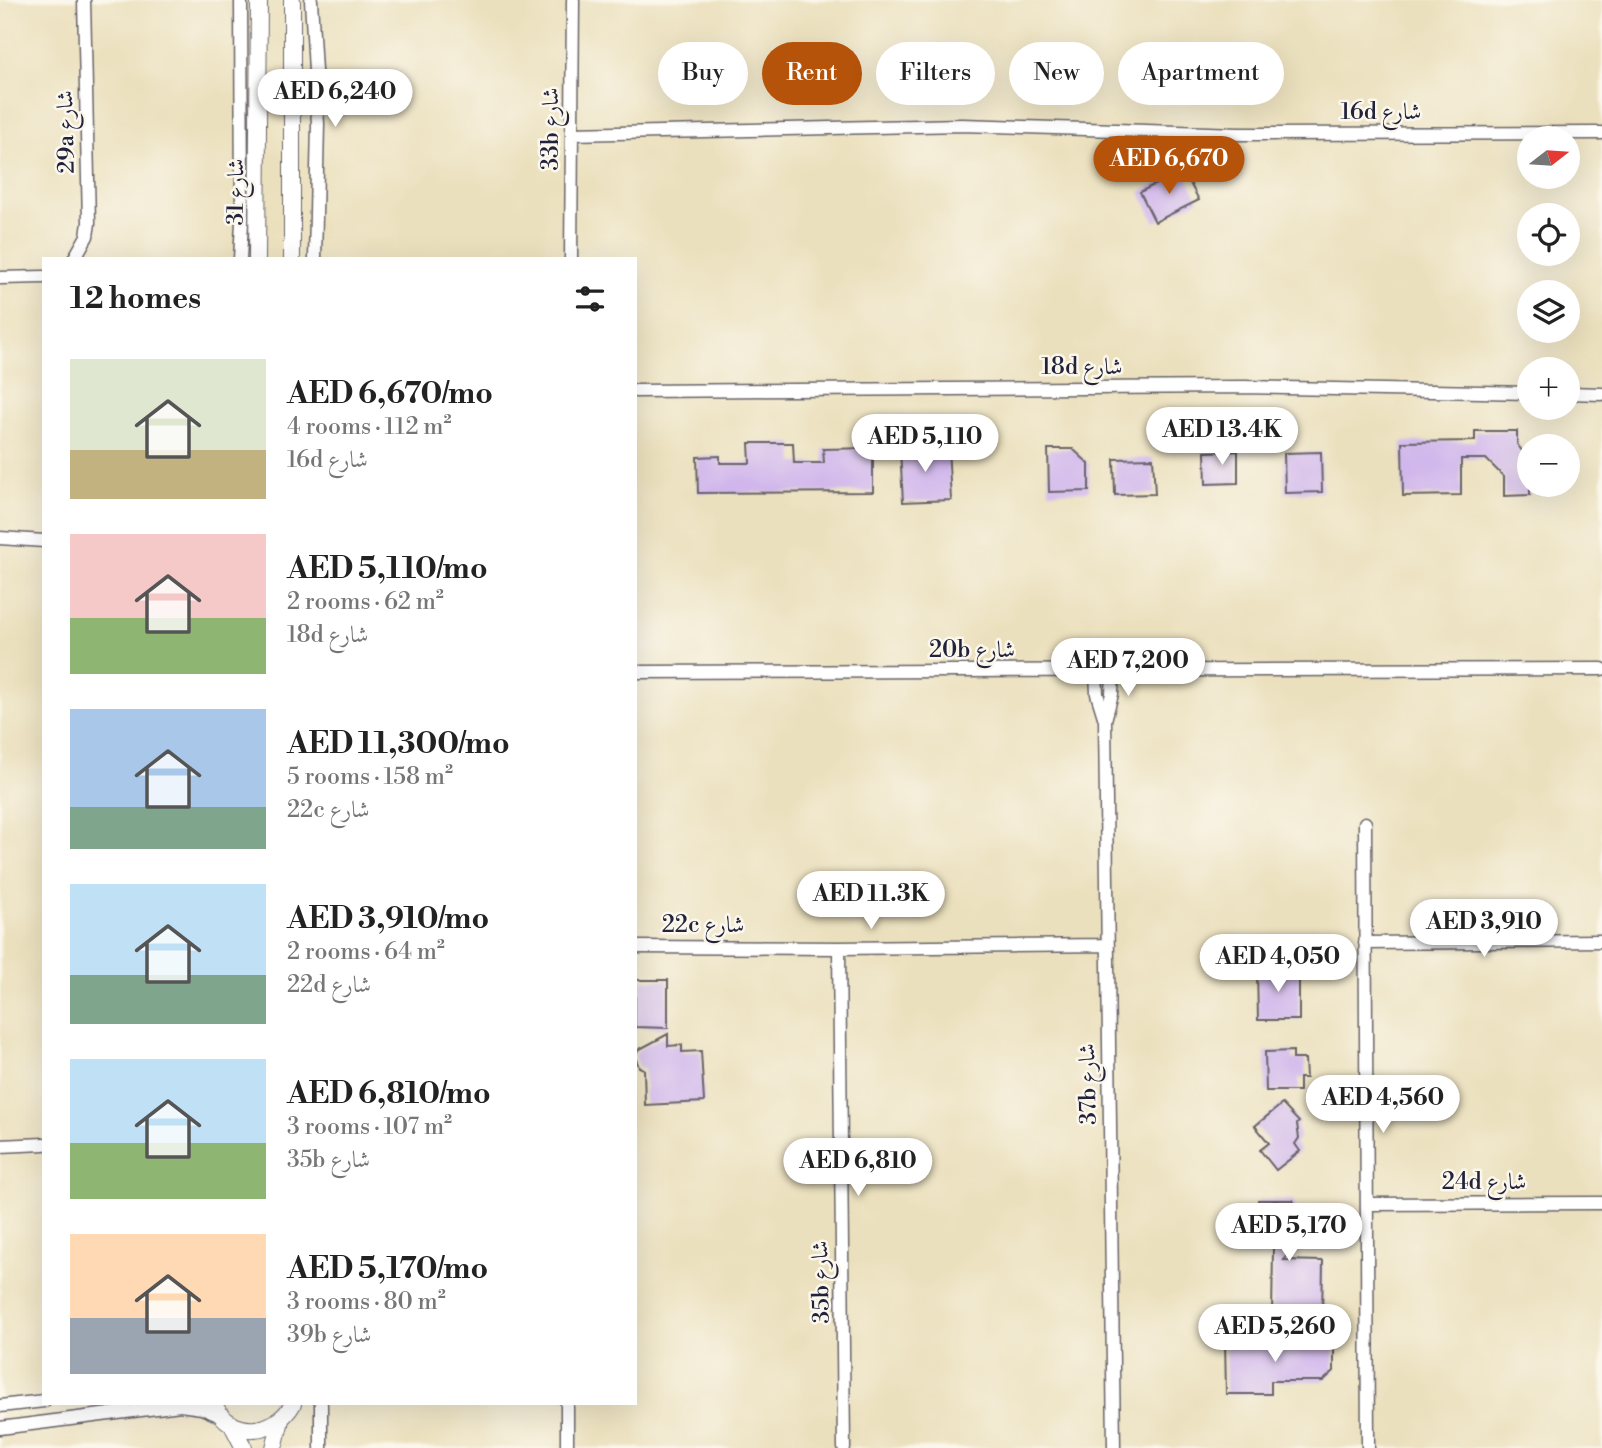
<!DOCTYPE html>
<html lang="en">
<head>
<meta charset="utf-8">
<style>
	:root { --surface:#fff; --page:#f2f2f2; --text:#222; --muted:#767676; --accent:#b45309 }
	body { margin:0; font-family:"Libre Bodoni",Amiri,serif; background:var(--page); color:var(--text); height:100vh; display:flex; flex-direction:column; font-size:26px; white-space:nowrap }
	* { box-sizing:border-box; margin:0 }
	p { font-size:23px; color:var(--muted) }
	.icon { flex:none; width:38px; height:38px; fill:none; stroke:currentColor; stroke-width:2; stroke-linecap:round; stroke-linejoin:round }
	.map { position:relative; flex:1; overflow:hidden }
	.details { position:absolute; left:42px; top:257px; width:595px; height:1148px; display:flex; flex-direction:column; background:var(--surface); border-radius:0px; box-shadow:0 7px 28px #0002 }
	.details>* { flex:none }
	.hud { position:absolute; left:658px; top:42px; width:665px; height:63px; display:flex; gap:14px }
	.needle { width:46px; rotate:73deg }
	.tools { position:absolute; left:1517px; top:126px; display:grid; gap:14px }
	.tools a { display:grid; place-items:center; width:63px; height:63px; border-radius:50%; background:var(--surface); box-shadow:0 7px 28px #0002; font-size:35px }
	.price { position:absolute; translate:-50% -60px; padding:0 16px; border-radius:24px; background:#fff; color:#222; font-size:23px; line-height:46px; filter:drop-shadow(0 2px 4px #0008) }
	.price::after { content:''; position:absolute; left:50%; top:42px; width:21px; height:16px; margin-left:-10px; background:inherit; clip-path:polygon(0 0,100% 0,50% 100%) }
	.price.current { background:var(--accent); color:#fff }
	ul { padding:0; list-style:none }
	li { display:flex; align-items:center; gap:21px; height:175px; padding:0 28px }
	li span { display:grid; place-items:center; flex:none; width:196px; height:140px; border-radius:0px; color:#555 }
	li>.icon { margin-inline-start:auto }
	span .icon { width:84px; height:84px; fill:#fffc; stroke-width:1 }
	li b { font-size:30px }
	h2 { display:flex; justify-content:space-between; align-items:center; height:84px; padding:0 28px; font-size:30px }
	.pill { padding:0 24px; border-radius:32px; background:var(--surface); box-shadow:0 7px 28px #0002; font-size:24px; line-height:63px }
	.pill.current { background:var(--accent); color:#fff }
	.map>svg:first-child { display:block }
</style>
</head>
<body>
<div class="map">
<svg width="1602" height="1448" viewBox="0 0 1602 1448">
	<rect width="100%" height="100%" fill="#fbf7ec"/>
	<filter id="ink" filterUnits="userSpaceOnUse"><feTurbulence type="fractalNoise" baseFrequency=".0143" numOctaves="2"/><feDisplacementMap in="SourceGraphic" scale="14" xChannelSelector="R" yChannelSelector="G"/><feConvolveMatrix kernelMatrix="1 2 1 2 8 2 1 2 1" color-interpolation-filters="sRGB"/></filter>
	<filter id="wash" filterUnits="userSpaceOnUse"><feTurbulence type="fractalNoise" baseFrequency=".00686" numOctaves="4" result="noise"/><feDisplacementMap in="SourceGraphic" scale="28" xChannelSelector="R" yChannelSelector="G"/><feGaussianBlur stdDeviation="1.57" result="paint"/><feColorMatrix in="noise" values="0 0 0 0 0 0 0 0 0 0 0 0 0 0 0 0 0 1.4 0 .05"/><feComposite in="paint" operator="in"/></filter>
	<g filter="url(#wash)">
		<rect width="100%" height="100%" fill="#ebe0bd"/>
		<g id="blocks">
			<path fill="#d0b6ec" d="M1183,170l16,30 -44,22 -15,-30z
				M1475,431h42v13l6,8h7v43l-26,1v-19l-18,-18h-25v36l-58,1 -1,-54 73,-1z
				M749,443h44l1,20h30l-1,-14 50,-1v44l-175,1 -1,-36 23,-1v7h30z
				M948,447l3,53 -48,2 -3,-53z
				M1048,449h25l16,15v27l-40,1z
				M1238,451v32l-32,1 -1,-32z
				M1321,452l1,40 -37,1 -1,-40z
				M1153,458l2,36 -40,1 -1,-36z
				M1299,967v53h-41l-1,-52z
				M635,980h33v48l-33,-1z
				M668,1034v12l14,-1v7l19,-1 3,51 -59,3 -1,-36 -5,-2 -4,-11 3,-6z
				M1293,1051v8h12l1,19h-7v13h-33l-1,-39z
				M1282,1104l17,18 -2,2 2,14 -4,6 5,7 -24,19 -16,-20 9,-7 -14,-17z
				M1258,1200h35l7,16v17l-16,27 39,1 -1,57 -50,-1 1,-70h-15z
				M1225,1340l109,3v28l-11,10h-52v13h-45z"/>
		</g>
	</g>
	<g filter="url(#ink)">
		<use href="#blocks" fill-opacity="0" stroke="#686468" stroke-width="2"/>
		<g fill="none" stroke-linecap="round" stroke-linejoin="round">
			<defs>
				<path id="minor" d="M311,0l7,124 -3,135
					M572,134l390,-9 277,9 363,-1
					M74,259l13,-23 2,-13 -5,-223
					M240,259l2,-37 -1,-222
					M571,259l2,-259
					M0,278l44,-1
					M635,391l609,-4 286,6
					M1568,393l34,1
					M0,538l44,3
					M1096,671l1,23 8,26 9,728
					M635,672l967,-3
					M1105,720l7,-26 1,-23
					M1365,823l3,625
					M1365,943l237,-2
					M635,947l204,1 269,-3
					M839,948l5,500
					M0,1146l44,-2
					M1367,1204l235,-1
					M321,1404v44
					M567,1404v44
					M0,1406l44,-5
					M0,1428l180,-23 22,3 21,9"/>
				<path id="tertiary" d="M292,0v259
					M257,259l2,-259
					M214,1404c17,36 61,31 79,0
					M231,1423l13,25
					M274,1448l7,-28"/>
			</defs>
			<use href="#minor" stroke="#686468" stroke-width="15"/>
			<use href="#tertiary" stroke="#686468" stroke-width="18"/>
			<use href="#minor" stroke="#fff" stroke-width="12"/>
			<use href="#tertiary" stroke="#fff" stroke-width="16"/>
		</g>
	</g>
	<g text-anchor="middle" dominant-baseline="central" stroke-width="5" stroke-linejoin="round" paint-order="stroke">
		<g font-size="23" fill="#22223b" stroke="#fbf7ec">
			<text x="1381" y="112">16d شارع</text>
			<text transform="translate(551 129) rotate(-90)">33b شارع</text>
			<text transform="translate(66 132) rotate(-91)">29a شارع</text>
			<text transform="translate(236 192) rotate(-89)">شارع 31</text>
			<text x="1082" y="367">18d شارع</text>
			<text x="972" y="650">20b شارع</text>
			<text x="703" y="925">22c شارع</text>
			<text transform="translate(1088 1084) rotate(-91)">37b شارع</text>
			<text x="1484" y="1182">24d شارع</text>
			<text transform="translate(821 1282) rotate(-91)">35b شارع</text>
		</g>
	</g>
</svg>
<div class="tools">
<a><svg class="needle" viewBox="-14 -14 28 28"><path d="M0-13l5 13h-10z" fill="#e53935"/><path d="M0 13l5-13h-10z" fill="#767676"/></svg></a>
<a><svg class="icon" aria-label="locate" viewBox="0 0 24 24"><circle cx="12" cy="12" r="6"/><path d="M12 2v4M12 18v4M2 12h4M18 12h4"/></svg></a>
<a><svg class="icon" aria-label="layers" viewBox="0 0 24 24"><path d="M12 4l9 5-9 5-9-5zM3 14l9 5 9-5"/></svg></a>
<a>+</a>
<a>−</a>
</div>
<b class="price" style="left:335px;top:129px">AED 6,240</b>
<b class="price current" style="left:1169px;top:196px">AED 6,670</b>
<b class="price" style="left:1222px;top:467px">AED 13.4K</b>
<b class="price" style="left:925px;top:474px">AED 5,110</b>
<b class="price" style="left:1128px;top:698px">AED 7,200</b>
<b class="price" style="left:871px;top:931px">AED 11.3K</b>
<b class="price" style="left:1484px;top:959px">AED 3,910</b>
<b class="price" style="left:1278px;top:994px">AED 4,050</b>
<b class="price" style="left:1383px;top:1135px">AED 4,560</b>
<b class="price" style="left:858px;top:1198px">AED 6,810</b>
<b class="price" style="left:1289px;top:1263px">AED 5,170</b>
<b class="price" style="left:1275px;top:1364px">AED 5,260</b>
<div class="hud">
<a class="pill">Buy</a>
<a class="pill current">Rent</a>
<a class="pill">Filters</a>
<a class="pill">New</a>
<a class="pill">Apartment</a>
</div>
<section class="details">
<h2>12 homes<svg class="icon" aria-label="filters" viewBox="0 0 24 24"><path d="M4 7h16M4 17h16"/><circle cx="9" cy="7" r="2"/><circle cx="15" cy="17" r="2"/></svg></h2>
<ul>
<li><span style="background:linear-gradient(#dfe7d0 65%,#c2b280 0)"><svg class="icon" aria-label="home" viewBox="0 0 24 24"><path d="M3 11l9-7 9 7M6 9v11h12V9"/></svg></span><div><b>AED 6,670/mo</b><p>4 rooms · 112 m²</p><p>16d شارع</p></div></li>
<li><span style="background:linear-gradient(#f6c9c9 60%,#8fb573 0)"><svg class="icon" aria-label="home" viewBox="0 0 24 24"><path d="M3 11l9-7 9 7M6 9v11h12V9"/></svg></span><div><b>AED 5,110/mo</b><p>2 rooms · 62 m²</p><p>18d شارع</p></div></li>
<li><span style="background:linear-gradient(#a9c7e8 70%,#7fa58c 0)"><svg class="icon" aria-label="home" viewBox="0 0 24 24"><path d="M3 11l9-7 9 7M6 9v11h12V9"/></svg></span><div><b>AED 11,300/mo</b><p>5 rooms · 158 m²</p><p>22c شارع</p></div></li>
<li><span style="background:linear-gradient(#bfe0f5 65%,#7fa58c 0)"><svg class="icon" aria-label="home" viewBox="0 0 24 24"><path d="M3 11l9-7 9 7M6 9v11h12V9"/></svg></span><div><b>AED 3,910/mo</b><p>2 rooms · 64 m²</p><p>22d شارع</p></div></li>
<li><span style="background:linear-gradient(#bfe0f5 60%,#8fb573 0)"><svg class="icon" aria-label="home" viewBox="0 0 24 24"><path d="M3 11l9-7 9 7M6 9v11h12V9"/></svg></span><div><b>AED 6,810/mo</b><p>3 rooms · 107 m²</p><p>35b شارع</p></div></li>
<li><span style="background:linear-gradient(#ffd9b3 60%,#9aa5b1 0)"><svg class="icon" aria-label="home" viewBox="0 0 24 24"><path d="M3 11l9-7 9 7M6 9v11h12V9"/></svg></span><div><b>AED 5,170/mo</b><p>3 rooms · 80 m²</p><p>39b شارع</p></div></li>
</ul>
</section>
</div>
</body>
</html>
